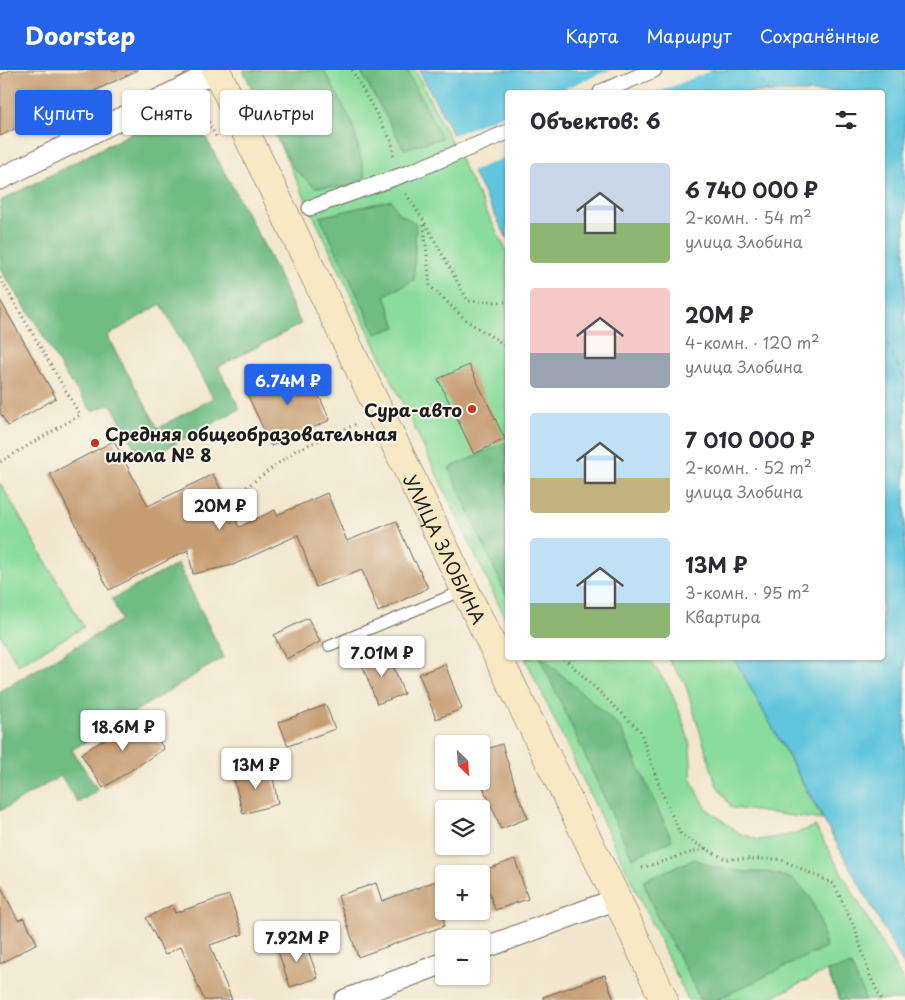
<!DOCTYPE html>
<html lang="ru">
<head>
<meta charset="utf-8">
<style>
	:root { --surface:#fff; --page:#f7f7f7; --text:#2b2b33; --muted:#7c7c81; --accent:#2563eb }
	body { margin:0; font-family:"Playpen Sans",sans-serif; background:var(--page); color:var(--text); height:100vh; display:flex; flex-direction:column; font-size:19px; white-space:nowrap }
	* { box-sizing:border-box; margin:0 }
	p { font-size:16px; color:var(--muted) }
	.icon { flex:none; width:28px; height:28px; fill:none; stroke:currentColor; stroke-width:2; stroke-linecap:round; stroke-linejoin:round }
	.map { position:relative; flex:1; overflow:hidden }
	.panel { position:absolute; left:505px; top:20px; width:380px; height:570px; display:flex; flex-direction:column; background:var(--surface); border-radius:5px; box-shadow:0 1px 4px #0004 }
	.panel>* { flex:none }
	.hud { position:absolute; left:15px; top:20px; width:415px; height:45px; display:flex; gap:10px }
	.needle { width:32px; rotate:155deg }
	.tools { position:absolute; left:435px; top:665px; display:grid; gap:10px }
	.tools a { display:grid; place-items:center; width:55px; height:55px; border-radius:5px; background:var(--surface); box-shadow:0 1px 4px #0004; font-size:25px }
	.price { position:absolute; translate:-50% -42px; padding:0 11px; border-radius:5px; background:#fff; color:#222; font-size:16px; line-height:32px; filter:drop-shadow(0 1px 2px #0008) }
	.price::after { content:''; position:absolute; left:50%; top:30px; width:15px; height:11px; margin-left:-8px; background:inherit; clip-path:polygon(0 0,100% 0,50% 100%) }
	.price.selected { background:var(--accent); color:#fff }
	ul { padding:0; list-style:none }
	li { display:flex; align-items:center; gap:15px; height:125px; padding:0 25px }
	li span { display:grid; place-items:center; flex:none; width:140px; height:100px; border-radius:5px; color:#555 }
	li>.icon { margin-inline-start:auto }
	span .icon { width:60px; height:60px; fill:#fffc; stroke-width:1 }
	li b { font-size:21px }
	h2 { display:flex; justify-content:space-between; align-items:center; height:60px; padding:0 25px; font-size:21px }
	.tag { padding:0 18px; border-radius:5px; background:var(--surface); box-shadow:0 1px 4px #0004; font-size:18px; line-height:45px }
	.tag.selected { background:var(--accent); color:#fff }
	header { display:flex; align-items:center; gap:30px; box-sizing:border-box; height:70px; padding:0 25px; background:var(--accent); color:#fff }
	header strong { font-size:24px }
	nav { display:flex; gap:28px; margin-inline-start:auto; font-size:18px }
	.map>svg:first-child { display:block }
</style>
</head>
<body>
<header>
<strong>Doorstep</strong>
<nav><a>Карта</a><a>Маршрут</a><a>Сохранённые</a></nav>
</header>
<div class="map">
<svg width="905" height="930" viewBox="0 0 905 930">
	<rect width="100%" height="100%" fill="#fbf7ec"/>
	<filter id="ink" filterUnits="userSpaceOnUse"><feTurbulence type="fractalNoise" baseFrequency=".02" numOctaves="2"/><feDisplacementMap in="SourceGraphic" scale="10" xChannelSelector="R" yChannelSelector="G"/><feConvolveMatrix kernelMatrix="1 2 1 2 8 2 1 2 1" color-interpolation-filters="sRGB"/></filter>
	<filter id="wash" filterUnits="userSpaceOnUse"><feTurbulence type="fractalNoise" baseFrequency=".0096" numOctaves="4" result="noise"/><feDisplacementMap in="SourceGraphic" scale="20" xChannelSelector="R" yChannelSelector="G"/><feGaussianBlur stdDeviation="1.12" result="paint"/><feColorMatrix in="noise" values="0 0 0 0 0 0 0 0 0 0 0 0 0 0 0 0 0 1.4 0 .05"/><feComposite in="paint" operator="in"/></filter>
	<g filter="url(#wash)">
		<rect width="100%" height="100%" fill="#f2e7ce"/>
		<path fill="#8adc9c" stroke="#537c5c" d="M244,0h171l92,182v370z
			M0,413l84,144 -66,38 -18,-31z
			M525,588h124l21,31 12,29 8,27 2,37 15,27 32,24 20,7 36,-6 20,-8 90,158v16h-65l-14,-29 -60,29h-78z
			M667,588h67l89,162 -91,-12 -16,-24 -31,-101z"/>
		<path fill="#6fbc84" stroke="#466c50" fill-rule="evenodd" d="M243,0h81l28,52 14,56 -16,9h-35l-21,-18 -33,-61z
			M360,0h47l35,68 -38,11z
			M192,42l74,137 35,75 -83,43 22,42 -98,52 -31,-57 -19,7 -28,-38 -27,-48 -37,-56v-68l153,-79zM161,234l52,94 -55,30 -51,-92z
			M391,130l7,13 18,10 -2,57 -29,15 11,32 -20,7 -56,-117z
			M507,372v155l-58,-129z
			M178,494l46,93 -152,93 26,40 -20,13 -17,-27 -61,35v-120l121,-71 -9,-21z
			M540,588h3l78,70 51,112 -40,18z
			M695,789l18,8 33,5h21l26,7 17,17 10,25 6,26 -110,53h-16l-13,-28 -30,-55 -14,-37z
			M851,895l15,35h-26l-13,-29z"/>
		<path fill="#60c5dd" stroke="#3e707c" d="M419,0h486v897l-171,-309h148v-566h-374l-1,146z"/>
		<path fill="#f2e7ce" d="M610,0h102l-53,22h-103z
			M507,43v43l-37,16 -19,-36z"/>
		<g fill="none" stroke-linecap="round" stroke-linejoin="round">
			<path stroke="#345760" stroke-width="1" stroke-dasharray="6 5" stroke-linecap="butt" d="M756,0l11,22
				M882,263l23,48"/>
		</g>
		<g id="blocks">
			<path fill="#c69d73" d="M11,0h127l-138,66v-61z
				M0,230l56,98 -48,28 -8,-13z
				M305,295l25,55 -59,26 -25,-55z
				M469,295l36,74 -31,15 -36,-75z
				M114,371l34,65 65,-32 26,53 36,-17 2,5 50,-22 20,48 49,-20 18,41 1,-1 13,27 -50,24 -16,-42 -46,17 -18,-52 -65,30 -40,9 -5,-24 -79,40 -59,-116z
				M308,548l12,24 -34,17 -12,-24z
				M388,582l16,42 -27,10 -16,-43z
				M445,594l17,45 -26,10 -17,-45z
				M326,635l9,24 -47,17 -9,-24z
				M143,645l21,34 -61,39 -22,-34z
				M502,674l16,51 10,23 -27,11 -14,-34h-1l-5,-15v-29z
				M271,697l7,37 -35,10 -10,-39z
				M515,789l13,40 -33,11 -13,-39z
				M444,808v48l-86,31 -20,-61 38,-13 6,18z
				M0,815l18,35 6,-2 13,25 -37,21z
				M229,825l14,39 -33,11 22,55h-28l-23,-54 -16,9 -19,-37 26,-13 3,8z
				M304,869l14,39 -28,9 -13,-39z
				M605,905l9,25h-71v-3z"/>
		</g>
	</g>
	<g filter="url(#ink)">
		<use href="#blocks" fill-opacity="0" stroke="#67635a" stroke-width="1"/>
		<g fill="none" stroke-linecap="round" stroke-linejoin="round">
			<defs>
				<path id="service" d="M329,576l135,-56"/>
				<path id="pedestrian" d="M601,22l53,-22
					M310,138l101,-36 97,-40"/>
				<path id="minor" d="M0,109l216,-108
					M481,879l136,-50
					M345,930l99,-37"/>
				<g id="secondary">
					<path id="s1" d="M216,0l249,520 152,309 47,101"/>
				</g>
			</defs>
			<use href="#service" stroke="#67635a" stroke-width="12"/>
			<use href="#pedestrian" stroke="#67635a" stroke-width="17"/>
			<use href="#minor" stroke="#67635a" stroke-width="23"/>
			<use href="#secondary" stroke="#67635a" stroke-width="29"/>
			<path stroke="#67635a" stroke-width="3" stroke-dasharray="1 4" stroke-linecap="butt" d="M352,0l40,72 2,17
				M200,34l16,33
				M406,124l18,27 44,80 40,1
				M424,155l6,61 37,35 41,26
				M0,208l80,137 -80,47
				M231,453l7,-11 6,-23 52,-39 61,-26
				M564,588l76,73 22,62 19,42 44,24h55l54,25 21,45 15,47 12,24
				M642,798l63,-20"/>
			<use href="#service" stroke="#fff" stroke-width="10"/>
			<use href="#pedestrian" stroke="#fff" stroke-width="15"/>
			<use href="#minor" stroke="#fff" stroke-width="21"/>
			<use href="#secondary" stroke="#f8e8c3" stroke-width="28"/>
		</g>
	</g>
	<g fill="#c8321e" stroke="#fbf7ec" stroke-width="2">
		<circle cx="472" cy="339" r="5"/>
		<circle cx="95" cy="373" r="5"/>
	</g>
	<g text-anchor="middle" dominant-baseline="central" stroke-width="4" stroke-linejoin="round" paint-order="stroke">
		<g font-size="18" font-weight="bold" fill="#1c1c1c" stroke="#fbf7ec" text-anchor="end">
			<text x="462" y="339">Сура-авто</text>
			<text x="105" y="363" text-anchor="start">Средняя общеобразовательная<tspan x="105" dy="21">школа № 8</tspan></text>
		</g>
		<g font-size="18" fill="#1c1c1c" stroke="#fbf7ec">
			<text stroke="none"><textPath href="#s1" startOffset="531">УЛИЦА ЗЛОБИНА</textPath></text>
		</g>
	</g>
</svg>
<div class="tools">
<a><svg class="needle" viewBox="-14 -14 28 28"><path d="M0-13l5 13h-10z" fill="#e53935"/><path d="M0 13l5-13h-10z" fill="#7c7c81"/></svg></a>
<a><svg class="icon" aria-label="layers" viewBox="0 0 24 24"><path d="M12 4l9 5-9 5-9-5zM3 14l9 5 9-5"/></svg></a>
<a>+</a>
<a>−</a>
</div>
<b class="price selected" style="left:288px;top:336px">6.74M ₽</b>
<b class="price" style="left:220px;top:461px">20M ₽</b>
<b class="price" style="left:382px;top:608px">7.01M ₽</b>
<b class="price" style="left:123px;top:682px">18.6M ₽</b>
<b class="price" style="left:256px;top:720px">13M ₽</b>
<b class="price" style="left:297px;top:893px">7.92M ₽</b>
<div class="hud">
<a class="tag selected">Купить</a>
<a class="tag">Снять</a>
<a class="tag">Фильтры</a>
</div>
<section class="panel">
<h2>Объектов: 6<svg class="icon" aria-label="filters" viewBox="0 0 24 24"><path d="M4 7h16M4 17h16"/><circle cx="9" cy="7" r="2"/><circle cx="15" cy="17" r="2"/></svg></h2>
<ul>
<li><span style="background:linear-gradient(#c9d6e8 60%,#8fb573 0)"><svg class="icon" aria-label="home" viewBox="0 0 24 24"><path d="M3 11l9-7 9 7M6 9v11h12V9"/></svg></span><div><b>6 740 000 ₽</b><p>2-комн. · 54 m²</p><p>улица Злобина</p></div></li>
<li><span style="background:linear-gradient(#f6c9c9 65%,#9aa5b1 0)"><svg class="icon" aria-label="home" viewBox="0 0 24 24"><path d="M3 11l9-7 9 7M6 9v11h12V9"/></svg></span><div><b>20M ₽</b><p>4-комн. · 120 m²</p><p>улица Злобина</p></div></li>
<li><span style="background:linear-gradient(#bfe0f5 65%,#c2b280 0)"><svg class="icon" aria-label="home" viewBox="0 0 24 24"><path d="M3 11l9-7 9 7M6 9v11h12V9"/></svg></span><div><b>7 010 000 ₽</b><p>2-комн. · 52 m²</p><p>улица Злобина</p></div></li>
<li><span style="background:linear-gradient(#bfe0f5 65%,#8fb573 0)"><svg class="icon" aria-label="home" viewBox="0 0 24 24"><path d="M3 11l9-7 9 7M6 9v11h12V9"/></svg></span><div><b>13M ₽</b><p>3-комн. · 95 m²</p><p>Квартира</p></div></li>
</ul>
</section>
</div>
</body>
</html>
